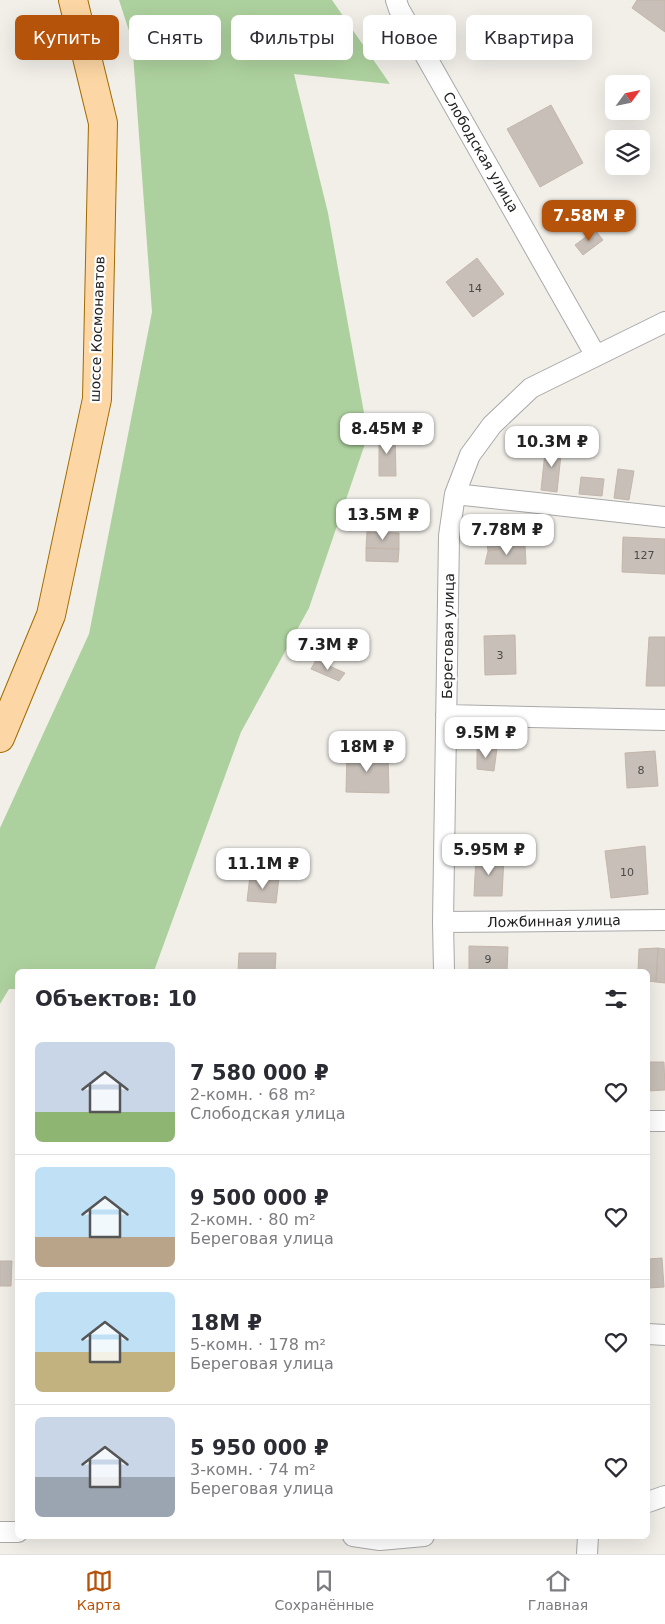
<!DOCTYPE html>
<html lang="ru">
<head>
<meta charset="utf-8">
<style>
	:root { --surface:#fff; --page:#f2f2f3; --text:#2b2b33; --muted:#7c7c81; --line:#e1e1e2; --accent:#b45309 }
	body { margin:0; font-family:"DejaVu Sans",sans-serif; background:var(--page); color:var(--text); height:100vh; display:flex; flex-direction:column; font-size:19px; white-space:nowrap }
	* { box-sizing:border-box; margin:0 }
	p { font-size:16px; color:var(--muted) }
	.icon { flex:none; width:28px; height:28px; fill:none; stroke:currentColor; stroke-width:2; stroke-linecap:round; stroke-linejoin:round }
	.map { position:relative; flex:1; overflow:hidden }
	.sheet { position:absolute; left:15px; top:969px; width:635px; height:570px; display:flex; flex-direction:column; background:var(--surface); border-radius:8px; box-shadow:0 5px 20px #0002 }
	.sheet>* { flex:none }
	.top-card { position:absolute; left:15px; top:15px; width:635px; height:45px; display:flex; gap:10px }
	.needle { width:32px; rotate:57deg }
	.controls { position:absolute; left:605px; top:75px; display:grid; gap:10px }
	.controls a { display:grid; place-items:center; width:45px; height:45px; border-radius:8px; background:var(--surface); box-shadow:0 5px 20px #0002; font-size:25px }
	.price { position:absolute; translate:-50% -42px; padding:0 11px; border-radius:10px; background:#fff; color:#222; font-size:16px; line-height:32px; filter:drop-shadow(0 1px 2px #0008) }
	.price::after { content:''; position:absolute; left:50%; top:30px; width:15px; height:11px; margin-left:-8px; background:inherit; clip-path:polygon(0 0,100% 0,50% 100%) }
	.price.selected { background:var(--accent); color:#fff }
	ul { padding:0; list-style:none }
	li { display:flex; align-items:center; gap:15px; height:125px; padding:0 20px }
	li+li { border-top:1px solid var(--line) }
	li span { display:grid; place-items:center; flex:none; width:140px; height:100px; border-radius:8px; color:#555 }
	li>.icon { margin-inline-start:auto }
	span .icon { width:60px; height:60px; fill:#fffc; stroke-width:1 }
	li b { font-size:21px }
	h2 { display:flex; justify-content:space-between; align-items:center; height:60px; padding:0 20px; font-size:21px }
	.pill { padding:0 18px; border-radius:8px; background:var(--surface); box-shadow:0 5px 20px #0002; font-size:18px; line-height:45px }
	.pill.selected { background:var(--accent); color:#fff }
	.tabs { display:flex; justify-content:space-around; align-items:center; height:70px; border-top:1px solid var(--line); background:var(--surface); font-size:14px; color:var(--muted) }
	.tabs a { display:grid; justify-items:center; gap:2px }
	.tabs .selected { color:var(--accent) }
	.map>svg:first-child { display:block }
</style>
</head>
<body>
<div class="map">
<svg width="665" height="1554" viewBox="0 0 665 1554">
	<rect width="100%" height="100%" fill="#f2efe9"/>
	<path fill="#add19e" d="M119,0h213l58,84 -96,-10 34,139 40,222 -59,173 -68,124 -87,239h-136l-1,18h-8l-9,15v-176l89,-194 63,-322 -20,-272z"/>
	<path fill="#c7bfb8" stroke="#c4b6ab" d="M637,0h28v32l-33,-24z
		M551,105l32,58 -43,24 -33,-58z
		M595,230l8,10 -20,15 -8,-10z
		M477,258l27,36 -31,23 -27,-35z
		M379,434h16l1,42h-17z
		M546,443l16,2 -5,47 -16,-2z
		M618,469l16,2 -5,29 -15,-2z
		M581,477l23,2 -2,17 -23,-2z
		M367,532l32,1v16l-33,-1z
		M486,533l33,4 6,8 -37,6z
		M623,537l42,2v35l-43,-2z
		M525,545l1,19h-41l3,-13z
		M366,548l33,1 -1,13 -32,-1z
		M515,635l1,39 -31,1 -1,-39z
		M649,637h16v49h-19z
		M316,660l29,13 -6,8 -28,-12z
		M477,748h20l-3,23 -17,-2z
		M655,751l3,35 -31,2 -2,-35z
		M347,753l41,1 1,39 -43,-1z
		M645,846l3,48 -37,4 -6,-47z
		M476,856l28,1 -2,39h-28z
		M250,876l29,2 -3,25 -29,-2z
		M469,946l39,1 -1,24h-38z
		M658,948l-2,34 -8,-1v-10h-10l1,-22z
		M658,948l7,1v34l-9,-1z
		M239,953h37l-1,18h-37z
		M648,1062h16l1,28 -17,1z
		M662,1258l2,29 -16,1v-29z
		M0,1261h12l-1,25h-11z"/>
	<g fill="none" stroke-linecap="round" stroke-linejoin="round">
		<defs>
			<path id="minor" d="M396,0l3,9 197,347
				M455,494l210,23
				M446,715l219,5
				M443,922l222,-2
				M444,971l-1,-49 6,-386 6,-42 15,-39 22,-30 39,-37 134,-66
				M648,1121h17
				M648,1334l17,1
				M648,1502l17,-6
				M0,1532h18
				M353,1536l27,4 44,-4
				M587,1554l1,-18"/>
			<path id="primary" d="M0,738l51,-123 46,-216 6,-276 -30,-123"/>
		</defs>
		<use href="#minor" stroke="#a9a9a9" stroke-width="22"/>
		<use href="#primary" stroke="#a06b00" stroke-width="30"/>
		<use href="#minor" stroke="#fff" stroke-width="20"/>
		<use href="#primary" stroke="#fcd6a4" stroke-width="28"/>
	</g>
	<g text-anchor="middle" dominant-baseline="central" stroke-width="4.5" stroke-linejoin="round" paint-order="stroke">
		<g font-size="11" fill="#4b4948">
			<text x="475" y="288">14</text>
			<text x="644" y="555">127</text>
			<text x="500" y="655">3</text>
			<text x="641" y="770">8</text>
			<text x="627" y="872">10</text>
			<text x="488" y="959">9</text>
		</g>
		<g font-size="14" fill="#222" stroke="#fff">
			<text transform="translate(481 152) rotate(60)">Слободская улица</text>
			<text transform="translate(97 329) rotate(-88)">шоссе Космонавтов</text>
			<text transform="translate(448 636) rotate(-89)">Береговая улица</text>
			<text transform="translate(554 921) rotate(-1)">Ложбинная улица</text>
		</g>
	</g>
</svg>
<div class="controls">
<a><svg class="needle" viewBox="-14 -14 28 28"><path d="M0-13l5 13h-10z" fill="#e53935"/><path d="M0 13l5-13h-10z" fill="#7c7c81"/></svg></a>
<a><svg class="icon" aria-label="layers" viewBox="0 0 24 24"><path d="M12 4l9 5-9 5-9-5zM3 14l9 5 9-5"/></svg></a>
</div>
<b class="price selected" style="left:589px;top:242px">7.58M ₽</b>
<b class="price" style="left:387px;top:455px">8.45M ₽</b>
<b class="price" style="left:552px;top:468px">10.3M ₽</b>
<b class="price" style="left:383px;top:541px">13.5M ₽</b>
<b class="price" style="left:507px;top:556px">7.78M ₽</b>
<b class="price" style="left:328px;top:671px">7.3M ₽</b>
<b class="price" style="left:486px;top:759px">9.5M ₽</b>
<b class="price" style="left:367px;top:773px">18M ₽</b>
<b class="price" style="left:489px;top:876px">5.95M ₽</b>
<b class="price" style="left:263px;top:890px">11.1M ₽</b>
<div class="top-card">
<a class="pill selected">Купить</a>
<a class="pill">Снять</a>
<a class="pill">Фильтры</a>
<a class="pill">Новое</a>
<a class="pill">Квартира</a>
</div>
<section class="sheet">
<h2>Объектов: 10<svg class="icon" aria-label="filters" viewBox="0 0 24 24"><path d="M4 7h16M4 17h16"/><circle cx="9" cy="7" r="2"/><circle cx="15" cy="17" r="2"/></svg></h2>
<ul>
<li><span style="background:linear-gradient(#c9d6e8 70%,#8fb573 0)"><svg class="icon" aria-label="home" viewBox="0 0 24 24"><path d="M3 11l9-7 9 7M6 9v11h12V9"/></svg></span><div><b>7 580 000 ₽</b><p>2-комн. · 68 m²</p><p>Слободская улица</p></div><svg class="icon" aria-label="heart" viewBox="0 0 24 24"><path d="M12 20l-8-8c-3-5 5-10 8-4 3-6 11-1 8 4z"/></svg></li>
<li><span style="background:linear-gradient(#bfe0f5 70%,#b9a48a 0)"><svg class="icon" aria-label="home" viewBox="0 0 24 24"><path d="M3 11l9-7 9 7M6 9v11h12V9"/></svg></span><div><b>9 500 000 ₽</b><p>2-комн. · 80 m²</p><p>Береговая улица</p></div><svg class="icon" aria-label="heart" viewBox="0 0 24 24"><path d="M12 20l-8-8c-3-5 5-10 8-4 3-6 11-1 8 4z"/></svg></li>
<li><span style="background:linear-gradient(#bfe0f5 60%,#c2b280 0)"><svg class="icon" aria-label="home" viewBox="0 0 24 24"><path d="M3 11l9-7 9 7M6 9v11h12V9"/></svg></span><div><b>18M ₽</b><p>5-комн. · 178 m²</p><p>Береговая улица</p></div><svg class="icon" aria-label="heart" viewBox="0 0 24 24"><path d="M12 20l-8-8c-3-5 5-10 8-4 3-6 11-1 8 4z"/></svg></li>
<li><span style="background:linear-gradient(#c9d6e8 60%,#9aa5b1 0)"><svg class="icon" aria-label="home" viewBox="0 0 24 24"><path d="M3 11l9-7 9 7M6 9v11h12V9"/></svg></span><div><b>5 950 000 ₽</b><p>3-комн. · 74 m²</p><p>Береговая улица</p></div><svg class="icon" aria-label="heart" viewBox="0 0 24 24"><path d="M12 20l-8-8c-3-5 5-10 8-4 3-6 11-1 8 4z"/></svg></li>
</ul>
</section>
</div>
<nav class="tabs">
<a class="selected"><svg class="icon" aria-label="map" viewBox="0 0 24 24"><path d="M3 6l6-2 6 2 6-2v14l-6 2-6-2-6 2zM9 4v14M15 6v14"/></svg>Карта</a>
<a><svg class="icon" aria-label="saved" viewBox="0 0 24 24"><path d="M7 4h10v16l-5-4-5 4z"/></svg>Сохранённые</a>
<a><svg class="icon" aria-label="home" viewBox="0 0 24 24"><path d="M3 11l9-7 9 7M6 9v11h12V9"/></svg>Главная</a>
</nav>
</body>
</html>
